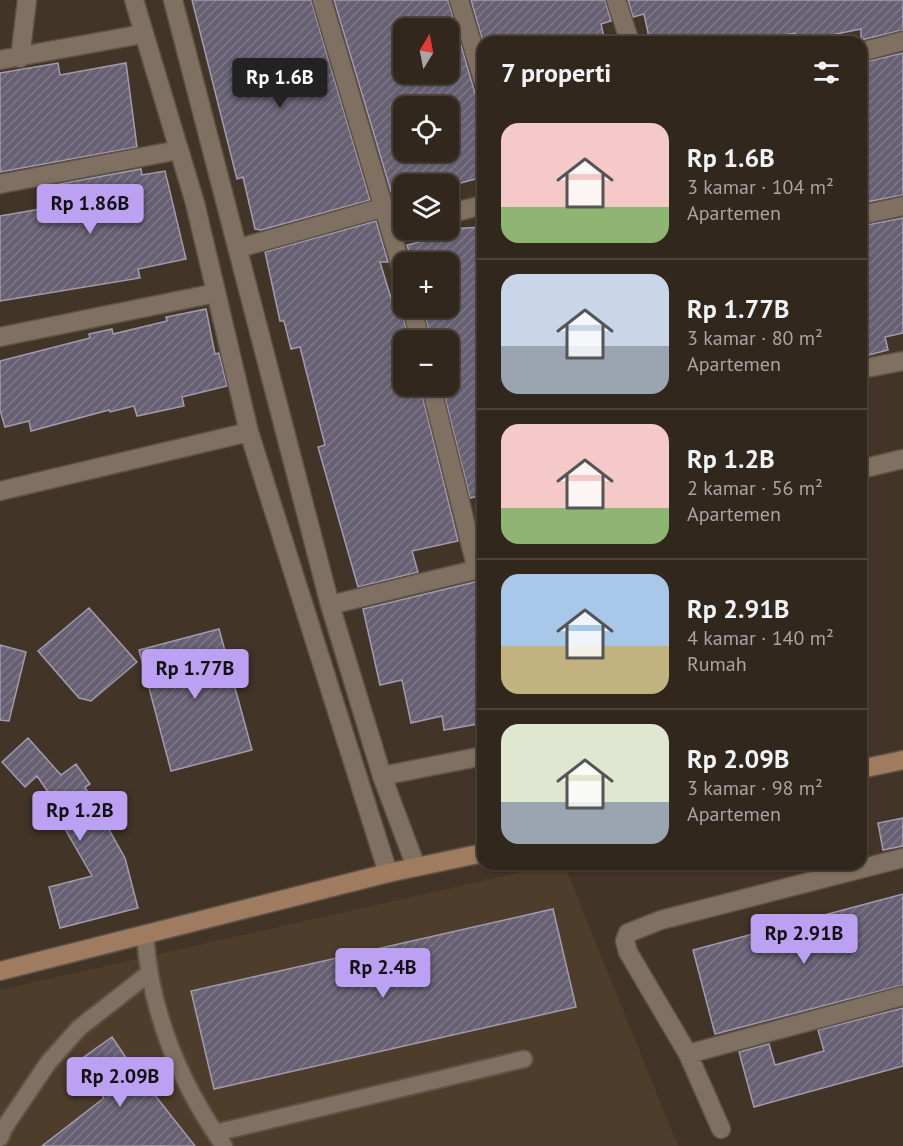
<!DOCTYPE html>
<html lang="id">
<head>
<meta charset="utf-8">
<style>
	:root { --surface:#32271d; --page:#3a2f26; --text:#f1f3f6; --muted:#a8a5a4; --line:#4d443b; --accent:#bca0f2 }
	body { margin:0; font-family:"PT Sans",sans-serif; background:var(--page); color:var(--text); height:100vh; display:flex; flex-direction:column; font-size:22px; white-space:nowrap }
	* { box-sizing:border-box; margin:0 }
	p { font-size:20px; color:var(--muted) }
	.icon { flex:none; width:33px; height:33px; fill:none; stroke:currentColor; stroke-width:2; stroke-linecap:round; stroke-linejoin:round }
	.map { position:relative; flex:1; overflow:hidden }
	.sheet { position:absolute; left:477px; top:36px; width:390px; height:834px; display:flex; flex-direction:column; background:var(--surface); border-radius:18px; box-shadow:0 2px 4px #0004,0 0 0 2px var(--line) }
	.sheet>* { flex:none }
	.needle { width:39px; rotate:10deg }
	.controls { position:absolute; left:393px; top:18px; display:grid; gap:12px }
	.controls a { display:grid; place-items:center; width:66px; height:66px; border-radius:12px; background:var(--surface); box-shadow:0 2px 4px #0004,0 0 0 2px var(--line); font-size:30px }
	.price { position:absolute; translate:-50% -51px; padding:0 14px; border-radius:6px; background:var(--accent); color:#111; font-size:20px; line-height:39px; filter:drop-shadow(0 2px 3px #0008) }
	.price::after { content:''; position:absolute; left:50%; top:36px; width:18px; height:14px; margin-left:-9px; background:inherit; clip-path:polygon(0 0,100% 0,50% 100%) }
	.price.current { background:#222; color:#fff }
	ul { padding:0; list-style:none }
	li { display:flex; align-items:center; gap:18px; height:150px; padding:0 24px }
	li+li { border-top:2px solid var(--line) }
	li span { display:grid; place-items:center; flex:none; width:168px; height:120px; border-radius:18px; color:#555 }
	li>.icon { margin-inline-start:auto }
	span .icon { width:72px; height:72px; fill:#fffc; stroke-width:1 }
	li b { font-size:26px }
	h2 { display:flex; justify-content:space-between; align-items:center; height:72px; padding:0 24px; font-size:26px }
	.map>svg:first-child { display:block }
</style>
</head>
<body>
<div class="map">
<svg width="903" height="1146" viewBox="0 0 903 1146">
	<defs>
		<pattern id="building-hatch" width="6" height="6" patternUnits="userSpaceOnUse" patternTransform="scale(1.5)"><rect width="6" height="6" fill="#666072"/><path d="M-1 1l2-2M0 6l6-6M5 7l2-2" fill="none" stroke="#7d7786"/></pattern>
	</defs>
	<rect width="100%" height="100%" fill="#423427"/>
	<path fill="#4f3d2b" d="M557,864h7l114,282h-678v-156z"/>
	<path fill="url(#building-hatch)" stroke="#a29baf" stroke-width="1.5" fill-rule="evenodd" d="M192,0h119l59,200 -109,30 -6,-1 -12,-52 -6,2z
		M334,0h114l35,121v56l-26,7h-53v51zM404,28h44v46h-44zM404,106h44v46h-44z
		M471,0h134l6,21 -10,3 4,18h-122z
		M628,0h275v30l-42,10v-11l-64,13 -2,-9 -50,9h-95l-6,-28 -11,3z
		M903,53v142l-42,8v-140z
		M58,63l2,12 66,-12 11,84 -137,25v-99z
		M141,169l1,6 23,-4 21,88 -48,10 2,9 -140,23v-85l46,-8 -3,-21z
		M903,218v115l-18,4 3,13 -27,7v-131z
		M376,221l12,41h-8l14,46h7l8,32h-5v46h16l38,155 -46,10 6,21 -60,15 -40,-140 7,-2 -25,-98 -9,2 -7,-28h-4l-15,-69z
		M483,227v268l-13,3 -28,-112h6v-46h-17l-8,-32h25v-46h-36l-5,-17 41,-10v-6z
		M206,309l9,45 4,-1 8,33 -45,11 2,9 -47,10 -3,-10 -24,6 -1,-2 -78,21 -2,-10 -24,6 -5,-17v-49l90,-23 -1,-4 23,-5 1,5 54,-13 -1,-4z
		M483,580v143l-39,7 -2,-14 -31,7 -9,-43 -22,5 -17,-76z
		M89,608l48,54 -46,39 -12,-3 -41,-47z
		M219,629l33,121 -81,21 -32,-121z
		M0,645l26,7 -17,69 -9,-1z
		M28,738l33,37 15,-11 14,20 -5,3 40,71 13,50 -78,20 -11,-41 43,-11 -27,-47 6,-4 -34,-49 -12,11 -23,-25z
		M903,818v28l-20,4 -5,-27z
		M903,894v91l-188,49 -22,-84z
		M553,909l23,98 -362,82 -23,-98z
		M903,1008v58l-149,41 -15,-55 30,-8 6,21 49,-14 -6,-21z
		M112,1037l19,28 64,81h-153l62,-48 -27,-36z"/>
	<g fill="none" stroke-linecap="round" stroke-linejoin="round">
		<defs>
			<path id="lane" d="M145,934c5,77 35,149 79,212
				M215,1133l309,-74
				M0,1138l4,-10 44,-65 31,-35 69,-54"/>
			<path id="street" d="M134,0l61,203 54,229 139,441
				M173,0l157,605 52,171 34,91
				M322,0l82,276
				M459,0l24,80
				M616,0l14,42
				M861,52l42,-11
				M20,58l7,-58
				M0,60l143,-26
				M0,184l179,-34
				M448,214l35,-9
				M861,215l42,-9
				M239,248l146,-41
				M412,308l8,32
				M0,337l216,-44
				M861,369l42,-8
				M431,386l46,184
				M861,469l42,-10
				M0,491l249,-59
				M330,605l153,-37
				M382,776l101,-20
				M688,1054l215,-58
				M721,1129l-33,-75 -60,-102 -3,-11 3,-8 33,-13 242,-62"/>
			<path id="secondary" d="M861,769l42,-9
				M0,971l388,-98 95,-20"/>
		</defs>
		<use href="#lane" stroke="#5e5247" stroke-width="20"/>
		<use href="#street" stroke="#5e5247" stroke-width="21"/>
		<use href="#secondary" stroke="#5e5247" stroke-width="21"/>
		<use href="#lane" stroke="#807061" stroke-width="16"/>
		<use href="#street" stroke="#807061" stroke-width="18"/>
		<use href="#secondary" stroke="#9f7b60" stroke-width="18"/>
	</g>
</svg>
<div class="controls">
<a><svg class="needle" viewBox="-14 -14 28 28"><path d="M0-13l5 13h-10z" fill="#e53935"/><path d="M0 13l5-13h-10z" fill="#a8a5a4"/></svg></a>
<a><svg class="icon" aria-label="locate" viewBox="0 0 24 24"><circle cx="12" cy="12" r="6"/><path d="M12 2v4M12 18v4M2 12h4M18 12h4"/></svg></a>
<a><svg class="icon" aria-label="layers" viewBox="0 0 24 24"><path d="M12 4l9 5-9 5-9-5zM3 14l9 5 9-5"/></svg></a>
<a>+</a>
<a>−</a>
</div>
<b class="price current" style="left:280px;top:109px">Rp 1.6B</b>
<b class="price" style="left:90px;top:235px">Rp 1.86B</b>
<b class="price" style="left:195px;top:700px">Rp 1.77B</b>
<b class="price" style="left:80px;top:842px">Rp 1.2B</b>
<b class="price" style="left:804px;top:965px">Rp 2.91B</b>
<b class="price" style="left:383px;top:999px">Rp 2.4B</b>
<b class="price" style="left:120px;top:1108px">Rp 2.09B</b>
<section class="sheet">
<h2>7 properti<svg class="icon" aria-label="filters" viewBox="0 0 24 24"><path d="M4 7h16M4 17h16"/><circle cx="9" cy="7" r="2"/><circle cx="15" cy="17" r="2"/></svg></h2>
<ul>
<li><span style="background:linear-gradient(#f6c9c9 70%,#8fb573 0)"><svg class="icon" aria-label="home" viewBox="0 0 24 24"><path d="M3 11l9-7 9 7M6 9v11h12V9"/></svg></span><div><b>Rp 1.6B</b><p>3 kamar · 104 m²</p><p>Apartemen</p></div></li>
<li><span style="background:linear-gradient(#c9d6e8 60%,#9aa5b1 0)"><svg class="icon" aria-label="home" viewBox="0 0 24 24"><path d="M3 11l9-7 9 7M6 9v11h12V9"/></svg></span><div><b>Rp 1.77B</b><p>3 kamar · 80 m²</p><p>Apartemen</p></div></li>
<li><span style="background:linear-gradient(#f6c9c9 70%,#8fb573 0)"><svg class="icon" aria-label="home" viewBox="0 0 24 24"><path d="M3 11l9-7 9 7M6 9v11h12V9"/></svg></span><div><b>Rp 1.2B</b><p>2 kamar · 56 m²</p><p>Apartemen</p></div></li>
<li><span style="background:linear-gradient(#a9c7e8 60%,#c2b280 0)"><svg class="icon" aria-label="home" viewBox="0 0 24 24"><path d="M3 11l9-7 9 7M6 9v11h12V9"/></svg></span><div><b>Rp 2.91B</b><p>4 kamar · 140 m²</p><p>Rumah</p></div></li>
<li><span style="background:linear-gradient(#dfe7d0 65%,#9aa5b1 0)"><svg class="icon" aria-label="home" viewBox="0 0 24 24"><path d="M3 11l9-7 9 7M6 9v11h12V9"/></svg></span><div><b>Rp 2.09B</b><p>3 kamar · 98 m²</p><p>Apartemen</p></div></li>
</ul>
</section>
</div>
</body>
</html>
